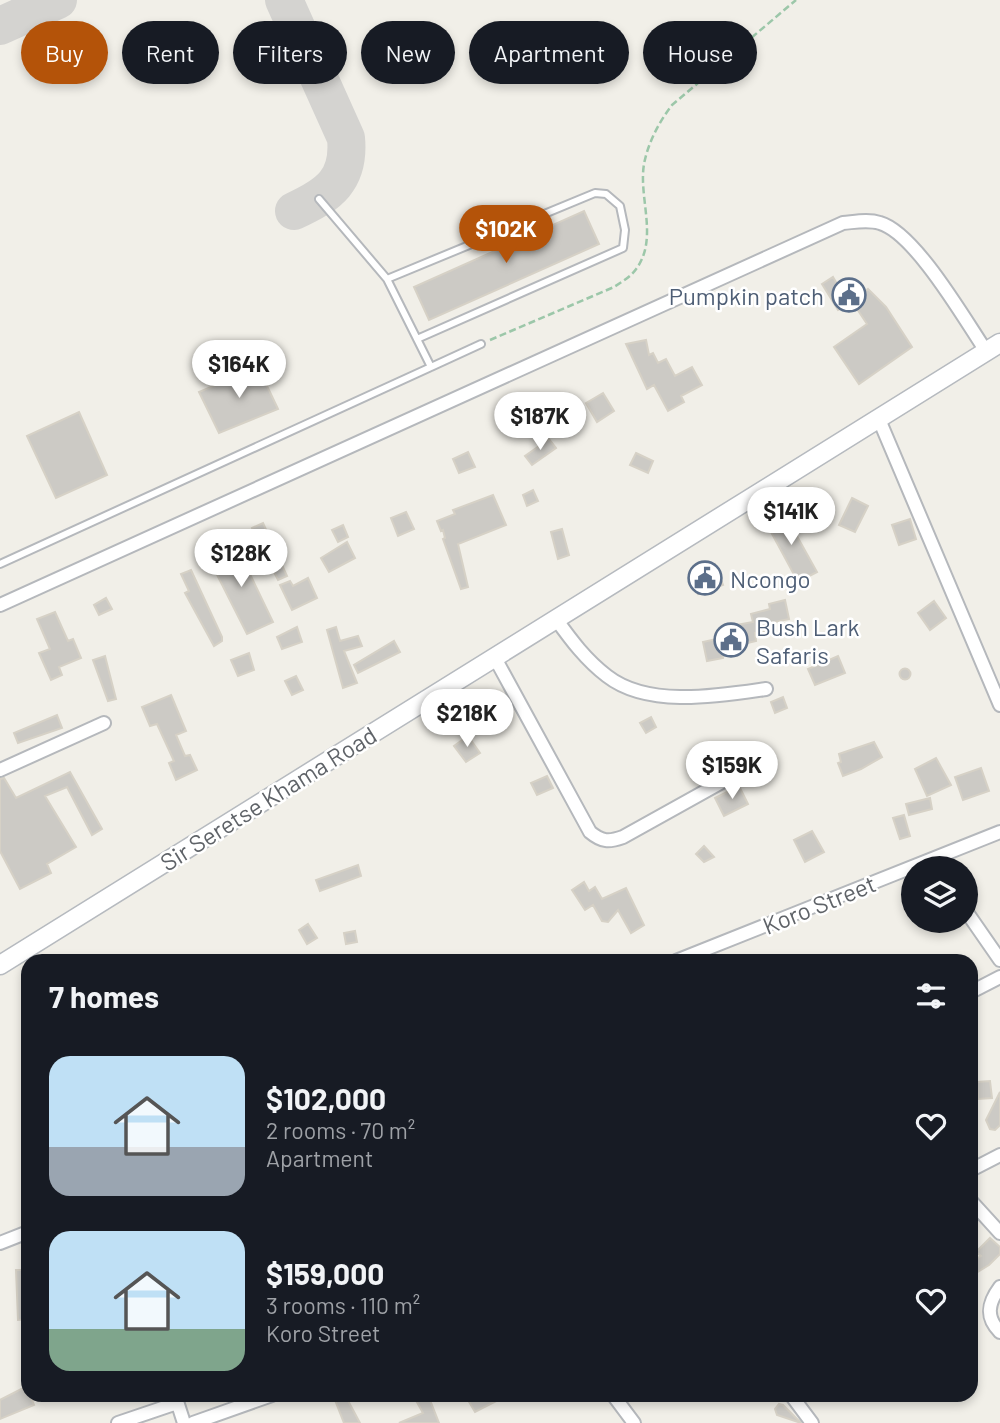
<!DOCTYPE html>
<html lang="en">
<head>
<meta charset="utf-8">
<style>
	:root { --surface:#171b24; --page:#242831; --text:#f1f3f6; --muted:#9ea1a6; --accent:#b45309 }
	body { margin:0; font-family:Barlow,sans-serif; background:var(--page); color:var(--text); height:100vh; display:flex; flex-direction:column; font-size:26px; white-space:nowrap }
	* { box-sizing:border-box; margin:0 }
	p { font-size:23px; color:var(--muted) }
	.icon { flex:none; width:38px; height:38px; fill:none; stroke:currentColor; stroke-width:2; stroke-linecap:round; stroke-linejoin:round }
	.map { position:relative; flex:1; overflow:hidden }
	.sheet { position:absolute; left:21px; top:954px; width:957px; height:448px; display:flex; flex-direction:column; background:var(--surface); border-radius:21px; box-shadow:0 4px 10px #0003 }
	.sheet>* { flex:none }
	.guide { position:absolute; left:21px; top:21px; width:959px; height:63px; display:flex; gap:14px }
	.buttons { position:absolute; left:901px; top:856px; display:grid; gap:14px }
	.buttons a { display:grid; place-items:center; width:77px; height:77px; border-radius:50%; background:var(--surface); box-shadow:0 4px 10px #0003; font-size:35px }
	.price { position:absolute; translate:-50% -60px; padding:0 16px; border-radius:24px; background:#fff; color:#222; font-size:23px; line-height:46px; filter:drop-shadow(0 2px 4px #0008) }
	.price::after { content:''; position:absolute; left:50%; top:42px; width:21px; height:16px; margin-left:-10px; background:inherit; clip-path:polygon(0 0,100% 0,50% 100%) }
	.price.selected { background:var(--accent); color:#fff }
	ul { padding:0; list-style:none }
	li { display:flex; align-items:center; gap:21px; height:175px; padding:0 28px }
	li span { display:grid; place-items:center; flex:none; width:196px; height:140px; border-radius:21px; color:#555 }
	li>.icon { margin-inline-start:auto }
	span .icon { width:84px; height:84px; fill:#fffc; stroke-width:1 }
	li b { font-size:30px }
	h2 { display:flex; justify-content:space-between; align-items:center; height:84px; padding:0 28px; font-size:30px }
	.pill { padding:0 24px; border-radius:32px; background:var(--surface); box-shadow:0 4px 10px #0003; font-size:24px; line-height:63px }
	.pill.selected { background:var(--accent); color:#fff }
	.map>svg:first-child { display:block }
</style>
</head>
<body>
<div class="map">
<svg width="1000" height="1423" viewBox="0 0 1000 1423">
	<rect width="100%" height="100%" fill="#f1efe8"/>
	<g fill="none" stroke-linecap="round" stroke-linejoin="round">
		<path stroke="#d4d3d0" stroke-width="38" d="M284,0l62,138c4,42 -17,57 -52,73
			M0,26l58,-26"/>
	</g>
	<path fill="#cccac5" stroke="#d6d1c6" stroke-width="2" d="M584,211l15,33 -170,76 -15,-33z
		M833,277l16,27 -11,6 -16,-26z
		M868,289l18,18 26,40 -53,37 -25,-37 33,-23 -14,-21z
		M646,340l3,15 4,-2 5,10 8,-4 9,17 17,-9 10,18 -21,11 3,6 -16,9 -14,-26 -7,4 -21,-45z
		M258,367l20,42 -59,24 -20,-41z
		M603,393l11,18 -17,11 -11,-19z
		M79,412l28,63 -51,23 -29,-62z
		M549,439l7,9 -24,17 -7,-9z
		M468,452l7,15 -16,6 -6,-14z
		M636,453l17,8 -5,12 -18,-8z
		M533,490l5,11 -11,5 -4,-11z
		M493,495l13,30 -48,19 10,43 -7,2 -18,-50 2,-1 -2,-8 -2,1 -4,-10 18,-7 -2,-4z
		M852,498l16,8 -13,26 -16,-7z
		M783,511l34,61 -19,10 -33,-61z
		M406,512l8,17 -16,7 -7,-18z
		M910,519l6,20 -17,6 -7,-20z
		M263,523l24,53 -9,4 -26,-52z
		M343,525l5,12 -10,5 -6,-12z
		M562,529l7,26 -11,4 -7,-27z
		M347,542l8,16 -26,14 -8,-14z
		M235,543l38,79 -26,12 -39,-77z
		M715,564l8,21 -25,9 -6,-16 9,-3 -2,-5z
		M191,570l31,67v4l-8,5 -29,-53 4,-2 -8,-17z
		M308,578l9,20 -25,12 -12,-25 10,-4 3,5z
		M106,598l6,11 -13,6 -5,-10z
		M785,600l4,19 -19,4 2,6 -17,4 1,8 -17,4 1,3 -18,4 1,6 -16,3 -4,-19 18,-4 -1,-5 17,-4 -1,-4 17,-3 -2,-8 19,-5 -1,-5z
		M934,601l12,17 -16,12 -12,-17z
		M55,612l13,29 5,-2 8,19 -22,9 3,8 -11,5 -12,-27 11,-4 -13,-30z
		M297,627l5,15 -20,7 -5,-12z
		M336,627l4,14 18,-5 4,10 -18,5 13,32 -14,5 -16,-58z
		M394,641l6,11 -42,21 -4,-8z
		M249,653l5,17 -16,6 -7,-16z
		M105,656l11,43 -8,2 -15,-41z
		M838,656l7,17 -30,12 -7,-16z
		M899.5 674a5.5 5.5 0 1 1 11 0a5.5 5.5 0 1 1-11 0Z
		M296,676l7,14 -11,5 -7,-14z
		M171,695l15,36 -10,4 9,21 5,-1 7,15 -21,10 -7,-17 5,-2 -17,-37 -7,2 -8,-19z
		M783,697l4,11 -12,5 -4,-11z
		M57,715l5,13 -44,15 -4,-10z
		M651,717l5,10 -10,6 -6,-10z
		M468,736l12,17 -14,9 -12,-16z
		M874,742l8,15 -21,12 -18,7 -5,-13 3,-1 -2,-8z
		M936,758l15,27 -24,11 -12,-27z
		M981,768l8,23 -26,9 -8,-23z
		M70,772l32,57 -10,6 -25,-48 -22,9 31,51 -29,17 4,9 -31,16 -20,-38v-72l4,-1 12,20z
		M547,776l6,12 -16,7 -6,-12z
		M739,786l9,18 -24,12 -9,-18z
		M930,798l2,11 -23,6 -3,-11z
		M904,815l6,21 -10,3 -7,-21z
		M812,831l12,21 -19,10 -11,-22z
		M704,846l10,11 -10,5 -8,-8z
		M358,865l3,11 -41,15 -4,-11z
		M584,882l5,9 6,-4 7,12 24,-11 18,37 -13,8 -13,-23 -10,12 -6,-1 -9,-16 -8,5 -13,-20z
		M308,924l9,14 -10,6 -8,-14z
		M355,931l2,11 -11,2 -2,-11z
		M990,1081l2,17 -14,1 -1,-17z
		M1000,1092v33l-5,5 -5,-1 -4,-9z
		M990,1238l10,9v7l-11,11 -18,11v-14l10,-6 -5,-4z
		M16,1270h12v49l-10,1z
		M27,1386l1,9h2l4,10 -34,14v-19z
		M333,1395h12l15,28h-16z
		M413,1395h15l11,28h-40l24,-10z
		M465,1395h43l-33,17z
		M779,1404l4,1 18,18 -24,-8 -2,-6z"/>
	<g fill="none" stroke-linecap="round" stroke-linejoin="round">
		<defs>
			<path id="lane" d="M319,199l68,80 208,-86 11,1 14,12 5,24 -2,18 -206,91
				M431,367l50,-23
				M0,564l431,-197 -44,-88"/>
			<path id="street" d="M878,417l122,288
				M0,605l843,-382c12,-1 25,-4 37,0 35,10 85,97 106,128
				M556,619c15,21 30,41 51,57 41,32 111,20 159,13
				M495,658l95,174c12,10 19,10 33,5l133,-74
				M0,770l104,-47
				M966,911l34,49
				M676,961l324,-129
				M971,992l29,-15
				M971,1170l29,-15
				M971,1201l29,32
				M0,1243l28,-11
				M1000,1287c-12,16 -15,30 0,45
				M175,1395l9,28
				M613,1395l21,28
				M791,1395l21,28
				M118,1423l59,-20
				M193,1423l79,-28"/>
			<path id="secondary" d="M0,965l1000,-622"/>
		</defs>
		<use href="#lane" stroke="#b5b8bc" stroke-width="10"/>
		<use href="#street" stroke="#b5b8bc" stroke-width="16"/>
		<use href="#secondary" stroke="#b6babf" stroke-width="21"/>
		<path stroke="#9cc7a9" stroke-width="2.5" stroke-dasharray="7 3.5" stroke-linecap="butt" d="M490,340l124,-53c6,-4 13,-8 18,-13 29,-31 6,-74 12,-110 4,-21 15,-42 28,-59l124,-105"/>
		<use href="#lane" stroke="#fff" stroke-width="6"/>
		<use href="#street" stroke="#fff" stroke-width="12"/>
		<use href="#secondary" stroke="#fff" stroke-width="18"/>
	</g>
	<defs>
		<symbol id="civic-ring" viewBox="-11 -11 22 22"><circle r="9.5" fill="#fff" stroke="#5c6f8a" stroke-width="1.5"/><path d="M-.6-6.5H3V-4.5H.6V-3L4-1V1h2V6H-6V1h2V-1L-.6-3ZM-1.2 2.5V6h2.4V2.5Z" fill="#5c6f8a"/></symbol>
	</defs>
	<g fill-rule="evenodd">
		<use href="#civic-ring" x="830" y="276" width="38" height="38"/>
		<use href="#civic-ring" x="686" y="559" width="38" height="38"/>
		<use href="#civic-ring" x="712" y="621" width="38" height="38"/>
	</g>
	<g text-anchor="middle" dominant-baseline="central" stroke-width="5" stroke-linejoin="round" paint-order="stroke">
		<g font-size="24" fill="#4e5e75" stroke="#fff" text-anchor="start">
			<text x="824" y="295" text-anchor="end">Pumpkin patch</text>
			<text x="730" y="578">Ncongo</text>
			<text x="756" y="626">Bush Lark<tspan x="756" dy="28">Safaris</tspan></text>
		</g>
		<g font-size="24" fill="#5f6368" stroke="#fff">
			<text transform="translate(268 798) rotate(-32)">Sir Seretse Khama Road</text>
			<text transform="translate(819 904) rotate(-22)">Koro Street</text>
		</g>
	</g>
</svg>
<div class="buttons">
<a><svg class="icon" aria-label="layers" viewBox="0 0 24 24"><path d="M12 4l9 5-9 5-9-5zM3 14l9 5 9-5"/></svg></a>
</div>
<b class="price selected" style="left:506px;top:265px">$102K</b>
<b class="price" style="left:239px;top:400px">$164K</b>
<b class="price" style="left:540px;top:452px">$187K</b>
<b class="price" style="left:791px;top:547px">$141K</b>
<b class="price" style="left:241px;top:589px">$128K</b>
<b class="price" style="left:467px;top:749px">$218K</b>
<b class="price" style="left:732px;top:801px">$159K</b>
<div class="guide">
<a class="pill selected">Buy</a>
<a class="pill">Rent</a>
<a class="pill">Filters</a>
<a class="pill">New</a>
<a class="pill">Apartment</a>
<a class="pill">House</a>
</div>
<section class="sheet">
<h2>7 homes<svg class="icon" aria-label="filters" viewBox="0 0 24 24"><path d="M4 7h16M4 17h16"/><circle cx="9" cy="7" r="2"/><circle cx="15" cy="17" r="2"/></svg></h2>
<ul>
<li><span style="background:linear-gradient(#bfe0f5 65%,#9aa5b1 0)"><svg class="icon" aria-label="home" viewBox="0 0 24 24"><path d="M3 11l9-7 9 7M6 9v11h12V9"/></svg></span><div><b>$102,000</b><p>2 rooms · 70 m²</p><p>Apartment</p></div><svg class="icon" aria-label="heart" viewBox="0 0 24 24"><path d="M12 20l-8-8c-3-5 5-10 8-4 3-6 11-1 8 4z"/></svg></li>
<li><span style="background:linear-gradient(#bfe0f5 70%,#7fa58c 0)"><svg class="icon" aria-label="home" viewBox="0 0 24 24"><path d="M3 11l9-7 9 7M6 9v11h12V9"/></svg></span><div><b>$159,000</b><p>3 rooms · 110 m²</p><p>Koro Street</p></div><svg class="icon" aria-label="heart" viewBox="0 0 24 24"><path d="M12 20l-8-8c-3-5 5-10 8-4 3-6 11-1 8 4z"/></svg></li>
</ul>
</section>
</div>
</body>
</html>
